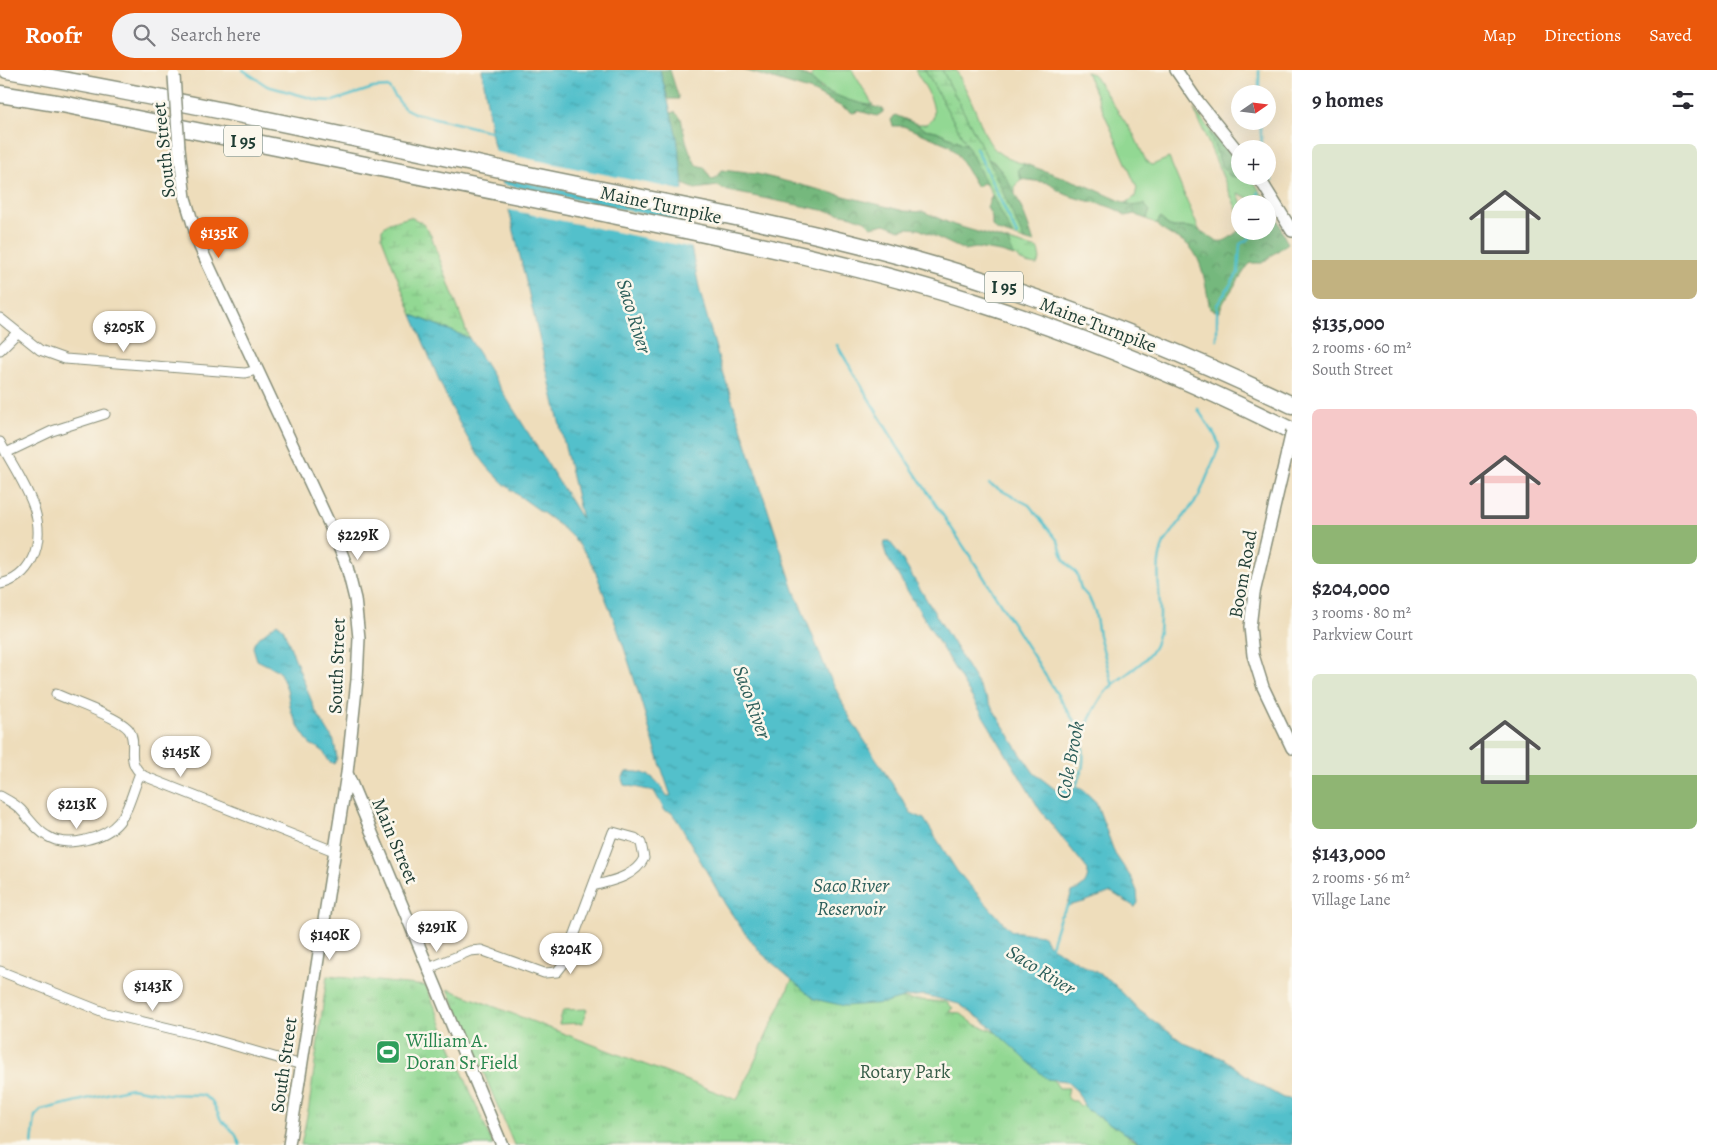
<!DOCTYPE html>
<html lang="en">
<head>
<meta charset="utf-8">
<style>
	:root { --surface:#fff; --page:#f2f2f3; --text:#2b2b33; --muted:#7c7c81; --accent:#ea580c }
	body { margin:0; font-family:Alegreya,serif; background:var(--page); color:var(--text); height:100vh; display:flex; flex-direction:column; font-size:19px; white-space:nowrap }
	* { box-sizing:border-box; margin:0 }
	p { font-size:16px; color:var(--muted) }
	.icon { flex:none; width:28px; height:28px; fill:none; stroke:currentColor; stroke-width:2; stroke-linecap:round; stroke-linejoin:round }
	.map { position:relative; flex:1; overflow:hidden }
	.side { display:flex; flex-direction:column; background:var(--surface); width:425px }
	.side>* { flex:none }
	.needle { width:32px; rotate:76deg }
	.fabs { position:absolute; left:1231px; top:15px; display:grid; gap:10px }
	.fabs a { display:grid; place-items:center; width:45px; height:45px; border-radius:50%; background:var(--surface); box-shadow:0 5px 20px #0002; font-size:25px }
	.price { position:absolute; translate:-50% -42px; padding:0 11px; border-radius:18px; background:#fff; color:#222; font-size:16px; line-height:32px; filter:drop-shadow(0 1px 2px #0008) }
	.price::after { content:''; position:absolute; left:50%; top:30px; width:15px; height:11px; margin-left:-8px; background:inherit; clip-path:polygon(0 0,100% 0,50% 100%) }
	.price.current { background:var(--accent); color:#fff }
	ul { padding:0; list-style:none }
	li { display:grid; align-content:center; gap:10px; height:265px; padding:0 20px }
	li span { display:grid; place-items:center; height:155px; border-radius:8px; color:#555 }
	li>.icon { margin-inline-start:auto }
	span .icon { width:90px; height:90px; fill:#fffc; stroke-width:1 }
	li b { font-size:21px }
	h2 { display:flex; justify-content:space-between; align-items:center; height:60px; padding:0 20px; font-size:21px }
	header { display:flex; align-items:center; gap:30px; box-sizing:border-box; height:70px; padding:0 25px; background:var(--accent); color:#fff }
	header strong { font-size:24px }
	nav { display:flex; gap:28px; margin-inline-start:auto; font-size:18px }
	.search { width:350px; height:45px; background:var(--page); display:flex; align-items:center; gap:12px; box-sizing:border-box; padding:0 18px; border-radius:28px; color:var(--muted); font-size:19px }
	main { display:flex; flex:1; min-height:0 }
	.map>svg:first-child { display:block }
</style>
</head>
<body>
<header>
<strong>Roofr</strong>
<div class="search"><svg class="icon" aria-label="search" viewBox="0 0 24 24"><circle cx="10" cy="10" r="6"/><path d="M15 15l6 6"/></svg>Search here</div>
<nav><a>Map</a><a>Directions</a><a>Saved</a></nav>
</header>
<main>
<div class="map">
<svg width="1292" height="1075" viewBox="0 0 1292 1075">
	<defs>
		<pattern id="forest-crowns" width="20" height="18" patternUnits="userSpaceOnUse" patternTransform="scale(1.25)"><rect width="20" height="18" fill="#75b87d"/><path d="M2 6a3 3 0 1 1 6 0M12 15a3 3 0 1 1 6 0" fill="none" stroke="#5f9767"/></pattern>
		<pattern id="wetland-marsh" width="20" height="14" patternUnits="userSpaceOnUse" patternTransform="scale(1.25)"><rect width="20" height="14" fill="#92d893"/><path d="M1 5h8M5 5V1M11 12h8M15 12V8" fill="none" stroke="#7dba7f"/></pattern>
		<pattern id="park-tufts" width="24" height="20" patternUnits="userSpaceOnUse" patternTransform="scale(1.25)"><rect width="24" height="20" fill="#92d893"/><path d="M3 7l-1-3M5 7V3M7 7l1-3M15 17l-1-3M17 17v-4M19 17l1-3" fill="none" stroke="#7dba7f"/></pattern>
		<pattern id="water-ripples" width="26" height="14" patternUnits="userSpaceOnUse" patternTransform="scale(1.25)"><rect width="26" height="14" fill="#53c0cb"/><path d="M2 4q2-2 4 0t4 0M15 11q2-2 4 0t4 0" fill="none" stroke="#449da6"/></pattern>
	</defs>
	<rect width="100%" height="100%" fill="#fbf7ec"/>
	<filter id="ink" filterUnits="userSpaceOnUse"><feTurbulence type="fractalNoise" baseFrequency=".02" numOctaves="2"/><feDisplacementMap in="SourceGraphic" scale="10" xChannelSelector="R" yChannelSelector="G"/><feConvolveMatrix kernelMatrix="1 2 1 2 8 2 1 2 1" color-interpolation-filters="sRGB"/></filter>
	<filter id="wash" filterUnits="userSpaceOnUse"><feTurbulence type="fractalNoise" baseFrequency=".0096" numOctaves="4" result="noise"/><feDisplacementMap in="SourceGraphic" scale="20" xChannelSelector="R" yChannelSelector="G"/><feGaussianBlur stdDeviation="1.12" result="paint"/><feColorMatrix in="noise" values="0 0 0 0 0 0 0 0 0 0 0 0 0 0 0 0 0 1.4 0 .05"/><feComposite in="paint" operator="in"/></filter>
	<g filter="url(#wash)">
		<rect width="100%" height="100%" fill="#edb"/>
		<path fill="#92d893" stroke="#588a64" d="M816,0h36l21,35c-22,0 -47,-11 -63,-27z
			M915,0h10l42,75 -31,-14 -12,-2 -7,-5h9l7,-5c4,-17 -10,-35 -18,-49z
			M942,0h14c6,12 12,23 17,35 14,32 14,50 52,59l-7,5 3,10 -6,7v7l-21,-31 -6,-3z
			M1086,2l7,2 41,61 12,26 6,4 17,-7 31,74 -12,-5h-18l-10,-9 -3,6 -11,-5 4,-8 -24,-8 9,-6 2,-9z
			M1194,39l19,25h-3l11,30 9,12h20l22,33h-4v-5h-19l1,-5 -12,-6 4,11 -2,13z"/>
		<path fill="url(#forest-crowns)" stroke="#4a7a58" d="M660,0h10l9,29h-11z
			M744,0h47l19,8 11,11 27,11 35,9v3l-6,4 -18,-5 -6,2 -41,-22z
			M675,42l6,6c3,17 7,32 15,47l8,2 7,12 5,-1 5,-8 36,4 147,37 20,1 30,13 54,16 6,15 -13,-4 -25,-4 -12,2 -45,-21 -11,-1 -8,2 -15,-6 -14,3 -6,-6 -13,-5 -124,-25 -10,-5 -23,3 -12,-5 -13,-71z
			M895,45l22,9 7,5 12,2 31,14 20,40 -4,-2 -6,4 -19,-32 -9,-10 -46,-19h-10l-2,-6z
			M1209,63l4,1 25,28 4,16 -12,-2 -9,-12z
			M988,89c21,11 39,61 46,84l-10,-3z
			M1025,94l60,21 47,21 12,-2 6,7 -4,8 -12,-5 -8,2c-21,-18 -59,-12 -76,-33l-29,-4 -3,-10z
			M992,125l21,41 -15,-5 -6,-5v-9l-5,-10z
			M1268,139h4c9,12 8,23 16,34l-26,20h-11l-4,4 -24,36 -4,9 -9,-3c-4,-19 -6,-48 -21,-63 -10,-10 -22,-9 -32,-22l3,-6 10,9c8,1 16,-1 24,1 22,8 21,25 46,1v-12v14h28z"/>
		<path fill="url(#wetland-marsh)" stroke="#588a64" d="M925,0h17l46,89 36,81 -11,-4 -46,-91z
			M410,147l11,5 9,11 39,105 -57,-23 -30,-77v-9l7,-6z
			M1008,171l30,8 2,11 -3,5c-19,-2 -23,-7 -29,-24z"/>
		<path fill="url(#park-tufts)" stroke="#588a64" d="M796,901l95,27 55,4 7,6 -5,4 12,1 14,11 27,10 51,44 7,10h10l-2,10 5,3h4l4,5 4,-1 30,15 16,18 13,7h-629l-66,-156 289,111z
			M327,906l99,10 67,159h-192l8,-39z
			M587,939l-4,14 -24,1 4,-14z"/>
		<path fill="url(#water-ripples)" stroke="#397e80" d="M482,0h178l17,67 6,47 -1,18 18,90 20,71 74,227 32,79 24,49 61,95 13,6 33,52 51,57 4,3 30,4 9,12 59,33 30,31 44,32 40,16 34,25 25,14 9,1v46h-148l-58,-36 -9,-18 -11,-10 -19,-2 -61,-56 -27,-19 -34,-9 -19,2 -20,6 -41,3 -31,-7 -53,-46 -19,-24 -17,-25 -46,-81 -8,-11 -6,-1 -11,-20 -30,-6 -2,-6 4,-7c21,-2 31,6 41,24h4c-23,-64 -38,-131 -64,-194 -7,-17 -12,-36 -23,-51 -23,-33 -65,-49 -92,-79 -35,-38 -59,-109 -80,-157l57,23 113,181 -89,-377z
			M885,471h4l8,10 121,199 16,23 22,17 24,-3 16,15 19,52 17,25 5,12 1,12 -3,4 -24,-15 -27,10 -17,4 5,-14c12,-5 16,-9 16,-22l-48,-60 -153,-253 -3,-9z
			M277,553l6,5 32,82 19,31 3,17 -3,6 -5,-3 -7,-11 -12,-6 -9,-13 -10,-20 -4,-22 -8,-18 -22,-11 -4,-13 2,-6z"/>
		<path fill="#edb" d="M492,81l193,40 2,24 -189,-39z
			M500,114l188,39 5,25 -188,-39z"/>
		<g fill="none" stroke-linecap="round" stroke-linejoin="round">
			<path stroke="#53c0cb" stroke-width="2.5" d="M243,0l24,16 51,14 15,1 40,-13 15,-1 16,21 10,5 79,19
				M1259,0v24
				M1260,51l2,28
				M976,78l41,87
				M1268,95l4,16
				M1254,134l5,-12
				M1217,270v-35l21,-32 2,-29 9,-5 3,-8
				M837,275l60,101 81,122 106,169
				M989,414l40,21 29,36 6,19 13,14 4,15 8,9 6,14 4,23 14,51
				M1076,718c1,-9 7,-16 7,-25 1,-9 -1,-18 1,-27 3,-14 14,-36 24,-47 15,-15 38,-24 47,-44 13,-33 -5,-71 9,-102l35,-47 20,-49c0,-11 -16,-27 -21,-38
				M1050,879l10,-32 9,-13
				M32,1075l3,-29 6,-6 90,-22 35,6 36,1 10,6 9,19 14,13 5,12"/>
		</g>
	</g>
	<g filter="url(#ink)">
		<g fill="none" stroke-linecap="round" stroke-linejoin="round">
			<defs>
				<path id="minor" d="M0,248l40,32 25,9 180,14 12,-3
					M0,280l17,-17
					M0,372c19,36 52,76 32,117 -7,14 -17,22 -32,25
					M6,383l46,-22 53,-17
					M56,624c15,7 65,24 73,36 10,15 -6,31 15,46l190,75
					M0,726c7,4 14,7 20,13 9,9 16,21 27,27 11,7 26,7 38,4 41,-9 41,-31 55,-67
					M429,898l41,-17 11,-1 63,23 13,-1 7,-9 49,-131 22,6 6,5 3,15c-9,19 -33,23 -51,28
					M0,901l106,42 92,22 104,30"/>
				<path id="tertiary" d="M1176,0l20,29 44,55
					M179,78l6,50 15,49 134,287 13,33 8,32 4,39 -2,42 -10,93 -58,372
					M1258,106l34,55
					M1287,383l-33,140 -4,34 3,28 10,32 29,61
					M347,703l155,372"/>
				<path id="motorway" d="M7,0c172,30 342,67 512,103 133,28 268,51 399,88 130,36 253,86 374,144
					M0,24l62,10c172,35 344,68 516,104 136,28 274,54 406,97 106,34 208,76 308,126"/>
			</defs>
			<use href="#minor" stroke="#868d78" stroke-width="11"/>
			<use href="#tertiary" stroke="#868d78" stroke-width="14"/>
			<use href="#motorway" stroke="#868d78" stroke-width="19"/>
			<use href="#minor" stroke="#fff" stroke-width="9"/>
			<use href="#tertiary" stroke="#fff" stroke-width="11"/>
			<use href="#motorway" stroke="#fff" stroke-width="16"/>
			<defs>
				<path id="tertiary-bridge" d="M174,6l5,72
					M1287,383l5,-22"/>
			</defs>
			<use href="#tertiary-bridge" stroke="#868d78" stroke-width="14" stroke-linecap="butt"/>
			<use href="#tertiary-bridge" stroke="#fff" stroke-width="11"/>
		</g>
	</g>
	<defs>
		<symbol id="stadium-square" viewBox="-11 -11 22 22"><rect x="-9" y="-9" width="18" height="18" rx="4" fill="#2e9e5b" stroke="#fbf7ec"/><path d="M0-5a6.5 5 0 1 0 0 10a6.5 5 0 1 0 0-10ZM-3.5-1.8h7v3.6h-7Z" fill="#fff"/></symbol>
	</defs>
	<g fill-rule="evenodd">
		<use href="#stadium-square" x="374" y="968" width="28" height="28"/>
	</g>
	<g text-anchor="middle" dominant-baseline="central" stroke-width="5" stroke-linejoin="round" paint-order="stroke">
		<g fill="#fbf7ec" stroke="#61756b" stroke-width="1">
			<rect x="224" y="55.5" width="38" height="31" rx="4"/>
			<rect x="985" y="201.5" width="38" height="31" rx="4"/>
		</g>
		<g font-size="18" font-weight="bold" fill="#1f3d34">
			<text x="243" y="71">I 95</text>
			<text x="1004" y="217">I 95</text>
		</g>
		<g font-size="19" fill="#1f3d34" stroke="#fbf7ec">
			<text transform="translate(164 80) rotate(-96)">South Street</text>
			<text transform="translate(661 135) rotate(12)">Maine Turnpike</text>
			<text transform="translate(1098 255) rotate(21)">Maine Turnpike</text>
			<text transform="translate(1243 504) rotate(-80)">Boom Road</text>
			<text transform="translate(337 596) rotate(-88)">South Street</text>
			<text transform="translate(395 771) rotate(67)">Main Street</text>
			<text transform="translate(284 995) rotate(-82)">South Street</text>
		</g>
		<g font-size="19" fill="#27864d" stroke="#fbf7ec" text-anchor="start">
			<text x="406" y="971">William A.<tspan x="406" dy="22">Doran Sr Field</tspan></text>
		</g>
		<g font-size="19" fill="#365c47" stroke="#fbf7ec">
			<text x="905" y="1002">Rotary Park</text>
		</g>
		<g font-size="20" font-style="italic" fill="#2c5e5a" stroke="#fbf7ec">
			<text transform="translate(634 246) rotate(73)">Saco River</text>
			<text transform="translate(752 632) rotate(70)">Saco River</text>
			<text transform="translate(1070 690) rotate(-79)">Cole Brook</text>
			<text x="851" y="815">Saco River<tspan x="851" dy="23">Reservoir</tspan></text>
			<text transform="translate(1041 900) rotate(32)">Saco River</text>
		</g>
	</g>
</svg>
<div class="fabs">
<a><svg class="needle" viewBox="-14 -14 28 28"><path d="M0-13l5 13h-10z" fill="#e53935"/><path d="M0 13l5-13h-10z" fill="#7c7c81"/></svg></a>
<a>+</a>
<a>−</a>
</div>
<b class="price current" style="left:219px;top:189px">$135K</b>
<b class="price" style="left:124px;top:283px">$205K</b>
<b class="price" style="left:358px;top:491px">$229K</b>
<b class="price" style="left:181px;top:708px">$145K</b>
<b class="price" style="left:77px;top:760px">$213K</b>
<b class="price" style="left:437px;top:883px">$291K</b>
<b class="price" style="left:330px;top:891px">$140K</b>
<b class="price" style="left:571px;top:905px">$204K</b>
<b class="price" style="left:153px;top:942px">$143K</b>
</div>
<section class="side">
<h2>9 homes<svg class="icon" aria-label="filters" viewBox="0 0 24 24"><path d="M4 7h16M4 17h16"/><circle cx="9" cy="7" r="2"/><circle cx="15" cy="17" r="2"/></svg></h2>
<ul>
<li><span style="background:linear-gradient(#dfe7d0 75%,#c2b280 0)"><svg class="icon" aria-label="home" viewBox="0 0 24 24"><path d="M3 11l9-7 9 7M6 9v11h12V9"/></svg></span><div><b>$135,000</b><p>2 rooms · 60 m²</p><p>South Street</p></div></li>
<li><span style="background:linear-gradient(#f6c9c9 75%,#8fb573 0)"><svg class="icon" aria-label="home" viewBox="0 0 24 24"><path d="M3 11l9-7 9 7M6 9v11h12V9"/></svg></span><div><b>$204,000</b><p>3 rooms · 80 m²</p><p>Parkview Court</p></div></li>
<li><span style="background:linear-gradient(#dfe7d0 65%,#8fb573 0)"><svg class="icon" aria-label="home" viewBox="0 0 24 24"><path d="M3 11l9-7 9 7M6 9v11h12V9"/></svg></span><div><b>$143,000</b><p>2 rooms · 56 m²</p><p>Village Lane</p></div></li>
</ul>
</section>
</main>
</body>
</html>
